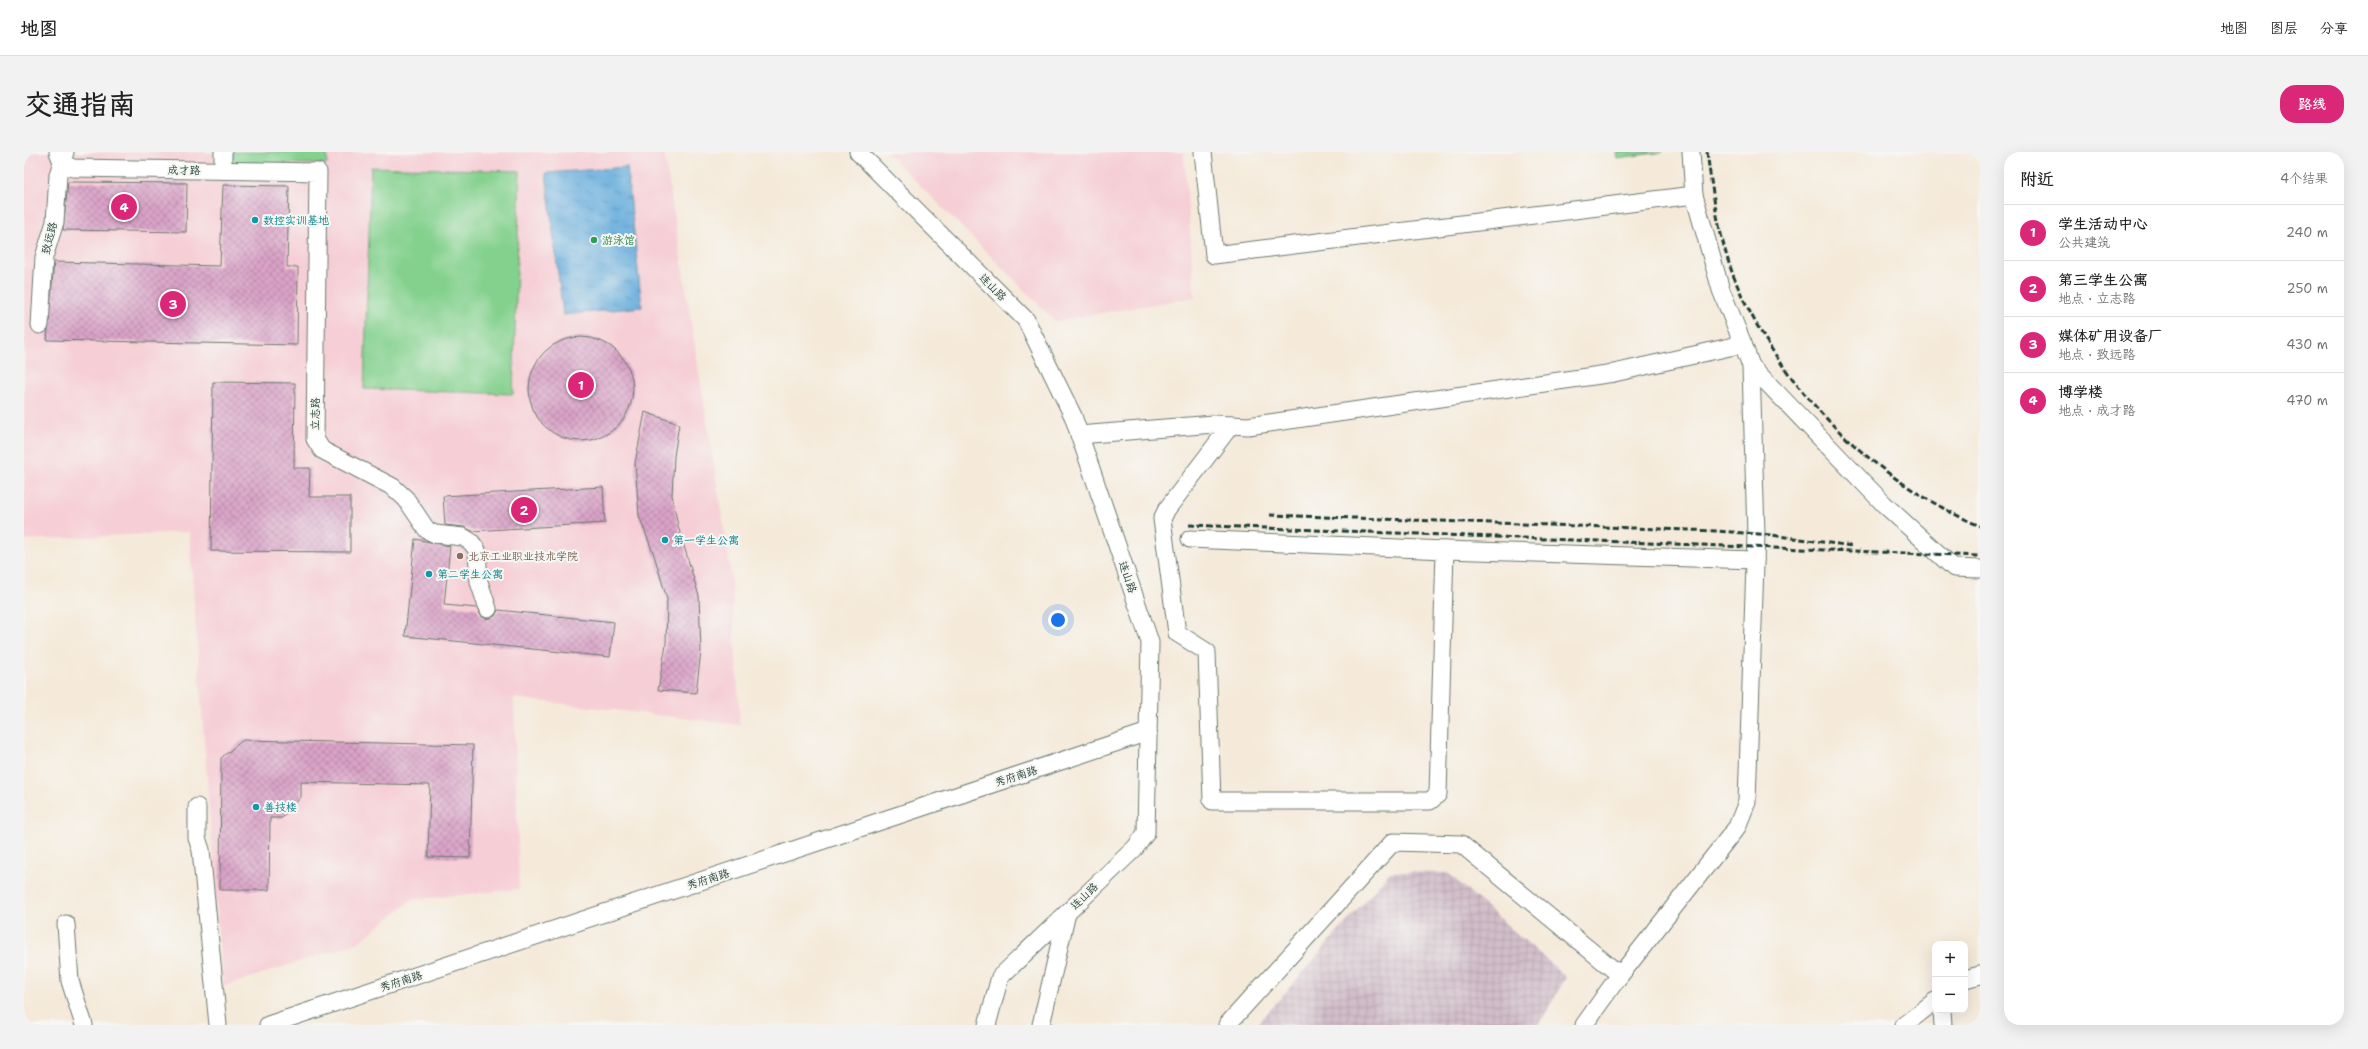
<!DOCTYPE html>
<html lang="zh">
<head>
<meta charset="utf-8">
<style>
  body { margin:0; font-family:"Shantell Sans","LXGW WenKai TC",sans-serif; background:#f2f2f2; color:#222 }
  .controls { position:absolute; right:12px; bottom:12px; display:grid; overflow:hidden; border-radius:8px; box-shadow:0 4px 16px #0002 }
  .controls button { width:36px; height:36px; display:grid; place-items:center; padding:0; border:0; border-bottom:1px solid #e0e0e0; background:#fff; color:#222; font:20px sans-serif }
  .you { position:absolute; left:1034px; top:468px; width:14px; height:14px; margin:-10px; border:3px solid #fff; border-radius:50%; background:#1a73e8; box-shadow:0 0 0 6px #1a73e833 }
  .badge { display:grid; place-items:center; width:26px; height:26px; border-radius:50%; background:#db2777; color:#fff; font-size:13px; font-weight:700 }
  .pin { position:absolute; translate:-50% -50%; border:2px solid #fff; box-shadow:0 1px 4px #0006 }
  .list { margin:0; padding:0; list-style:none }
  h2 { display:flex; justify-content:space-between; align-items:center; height:52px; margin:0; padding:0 16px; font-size:17px }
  h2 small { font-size:13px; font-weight:400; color:#767676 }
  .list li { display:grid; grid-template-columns:26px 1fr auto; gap:12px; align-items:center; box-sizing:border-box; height:56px; padding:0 16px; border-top:1px solid #e0e0e0 }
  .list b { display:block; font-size:15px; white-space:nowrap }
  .list p { margin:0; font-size:13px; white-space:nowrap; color:#767676 }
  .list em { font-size:13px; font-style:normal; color:#767676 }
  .map { position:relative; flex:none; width:1956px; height:873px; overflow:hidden; border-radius:16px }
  header { display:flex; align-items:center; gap:24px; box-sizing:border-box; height:56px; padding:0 20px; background:#fff; border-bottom:1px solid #e0e0e0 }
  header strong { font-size:19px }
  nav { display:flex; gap:22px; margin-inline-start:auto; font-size:14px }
  .intro { display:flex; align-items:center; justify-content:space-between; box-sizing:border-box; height:96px; padding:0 24px }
  h1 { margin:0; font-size:28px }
  .button { padding:10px 18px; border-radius:16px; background:#db2777; color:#fff; font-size:14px; font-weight:700 }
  main { display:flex; gap:24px; padding:0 24px }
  aside { flex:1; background:#fff; border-radius:16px; box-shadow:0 4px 16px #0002 }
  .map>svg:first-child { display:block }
</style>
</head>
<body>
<header>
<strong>地图</strong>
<nav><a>地图</a><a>图层</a><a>分享</a></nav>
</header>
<div class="intro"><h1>交通指南</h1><a class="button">路线</a></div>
<main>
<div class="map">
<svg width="1956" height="873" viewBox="0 0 1956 873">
  <defs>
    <pattern id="industrial-grid" width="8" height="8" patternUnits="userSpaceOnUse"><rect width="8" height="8" fill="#d1bdc9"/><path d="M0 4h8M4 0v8" fill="none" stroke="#b3a3ad"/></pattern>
    <pattern id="water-ripples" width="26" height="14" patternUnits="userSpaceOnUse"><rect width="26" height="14" fill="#67addd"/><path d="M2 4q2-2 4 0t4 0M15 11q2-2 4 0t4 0" fill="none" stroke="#548eb4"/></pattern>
    <pattern id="building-cross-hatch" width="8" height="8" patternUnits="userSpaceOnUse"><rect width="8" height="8" fill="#daa3c8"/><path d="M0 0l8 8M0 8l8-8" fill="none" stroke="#b086a3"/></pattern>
  </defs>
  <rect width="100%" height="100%" fill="#f6f6f2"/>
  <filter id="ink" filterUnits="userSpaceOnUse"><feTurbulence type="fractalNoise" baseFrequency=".025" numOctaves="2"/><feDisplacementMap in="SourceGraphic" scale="8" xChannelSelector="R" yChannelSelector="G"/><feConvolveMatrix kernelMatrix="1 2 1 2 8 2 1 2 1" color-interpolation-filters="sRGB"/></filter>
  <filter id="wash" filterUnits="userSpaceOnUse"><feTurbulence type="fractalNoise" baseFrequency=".012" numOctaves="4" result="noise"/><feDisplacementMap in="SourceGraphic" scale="16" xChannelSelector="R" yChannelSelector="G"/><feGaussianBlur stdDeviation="0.9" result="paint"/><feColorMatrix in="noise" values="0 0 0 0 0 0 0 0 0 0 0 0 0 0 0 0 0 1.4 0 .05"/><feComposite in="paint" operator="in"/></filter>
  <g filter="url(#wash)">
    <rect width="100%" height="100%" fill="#f5eada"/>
    <g fill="#f6cfd6">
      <path d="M0,0h640l67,420 9,153 -226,-27 5,191 -108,11 -52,42 -137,45 -33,-455 -165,8z"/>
      <path d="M863,0h297l11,145 -140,24z"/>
    </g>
    <path fill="url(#industrial-grid)" d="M1366,720l58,1 118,104 -27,48h-282z"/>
    <g fill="#84d18e" stroke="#528761">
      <path d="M207,0h96v12l-96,-1z"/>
      <path d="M1592,0h47l-46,6z"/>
      <path d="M347,15l149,4 -7,223 -149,-5z"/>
    </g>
    <path fill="url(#water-ripples)" stroke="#437588" d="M603,15l15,140 -79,8 -17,-142z"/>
    <g id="blocks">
      <g fill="url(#building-cross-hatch)">
        <path d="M44,30l119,1 -1,49 -123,-2z"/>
        <path d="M199,33l66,1 -2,81h11l-1,78 -250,-5 7,-78 166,4z"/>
        <circle cx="557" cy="237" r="52"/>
        <path d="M189,230l82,1 -1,85h16l-1,29h41v55l-139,-1z"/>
        <path d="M621,260l34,12 -5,32 -2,39 6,31 21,70 2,55 -5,42 -38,-3 8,-46 1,-45 -13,-44 -15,-39 -4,-53z"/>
        <path d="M579,335l2,36 -133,8 -8,-4 -19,-2 -2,-29z"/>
        <path d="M391,387l35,7 -6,59 33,3 4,8 5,3 9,-3 3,-6 116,12 -4,35 -205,-21z"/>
        <path d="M219,588l230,5 -3,113 -42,-1 2,-72 -129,-3v15l-19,21h-12l-1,72h-49l1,-132z"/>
      </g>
    </g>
  </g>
  <g filter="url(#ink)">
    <use href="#blocks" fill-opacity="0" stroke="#6a7a6e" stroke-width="1"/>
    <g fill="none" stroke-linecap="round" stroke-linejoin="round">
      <defs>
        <g id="minor">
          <path d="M34,0l5,12 10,4 245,4 -3,267 7,11 71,37 13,12 21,31 8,4 28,3 8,5 6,8 2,32 9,27"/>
          <path d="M834,0l168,168 47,96 77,226 -4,191 -11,15 -135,129 -13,48"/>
          <path d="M1179,0l11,103 480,-60"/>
          <path d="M199,18v-18"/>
          <path d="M16,173l4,-68 11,-35 3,-47 7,-23"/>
          <path d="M1727,214l134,139 69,63 26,1"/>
          <path d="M1055,283l135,-11 34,2 366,-53 129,-29 -22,-54 -27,-95 -3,-43"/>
          <path d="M1166,387l255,11 -7,244 -8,7h-218l-5,-149 -30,-19 -15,-114 5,-10 64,-84"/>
          <path d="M1421,398l310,10"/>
          <path d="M173,655v31l4,12 17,175"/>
          <path d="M42,772l4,57 14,44"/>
          <path d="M1941,827l15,-4"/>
          <path d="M1918,858l1,15"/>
          <path d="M244,873l880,-293"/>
          <path d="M1017,873l26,-112"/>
          <path d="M1203,873l166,-183 68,2 159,131"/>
          <path d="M1560,873l30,-42 123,-156 10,-25 9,-268 -5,-168 -8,-22"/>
          <path d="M1880,873l31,-24"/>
        </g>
      </defs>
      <use href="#minor" stroke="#6a7a6e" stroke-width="19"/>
      <use href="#minor" stroke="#fff" stroke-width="17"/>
      <g stroke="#1f3d34" stroke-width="3" stroke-dasharray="6 3" stroke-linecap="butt">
        <path d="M1683,0c6,44 13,94 31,135 46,105 137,194 242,239"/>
        <path d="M1246,363l447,16 54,4 81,11"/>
        <path d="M1165,373l791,31"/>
      </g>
    </g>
  </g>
  <g fill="#0f9aa8" stroke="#f6f6f2" stroke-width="1.5">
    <circle cx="231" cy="68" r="4"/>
    <circle cx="641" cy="388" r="4"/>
    <circle cx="405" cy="422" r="4"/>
    <circle cx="232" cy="655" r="4"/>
  </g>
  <circle fill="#2e9e5b" stroke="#f6f6f2" stroke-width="1.5" cx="570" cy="88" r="4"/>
  <circle fill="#8d6e63" stroke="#f6f6f2" stroke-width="1.5" cx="436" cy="404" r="4"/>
  <g text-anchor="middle" stroke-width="4" stroke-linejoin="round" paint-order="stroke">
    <g font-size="11" fill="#1f3d34" stroke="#f6f6f2">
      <text transform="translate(160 18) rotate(1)" y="4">成才路</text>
      <text transform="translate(25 86) rotate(-76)" y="4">致远路</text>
      <text transform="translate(969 135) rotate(45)" y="4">连山路</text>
      <text transform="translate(291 262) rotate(-89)" y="4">立志路</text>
      <text transform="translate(1104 425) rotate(71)" y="4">连山路</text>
      <text transform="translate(992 624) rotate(-18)" y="4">秀府南路</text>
      <text transform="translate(684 727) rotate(-18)" y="4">秀府南路</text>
      <text transform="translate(1060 744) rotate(-44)" y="4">连山路</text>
      <text transform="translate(377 829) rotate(-18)" y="4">秀府南路</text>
    </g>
    <g font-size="11" fill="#0d838f" stroke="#f6f6f2" text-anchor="start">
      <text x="239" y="72">数控实训基地</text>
      <text x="649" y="392">第一学生公寓</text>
      <text x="413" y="426">第二学生公寓</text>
      <text x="240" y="659">善技楼</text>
    </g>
    <g font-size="11" fill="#27864d" stroke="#f6f6f2" text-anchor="start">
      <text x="578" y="92">游泳馆</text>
    </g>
    <g font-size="11" fill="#785e54" stroke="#f6f6f2" text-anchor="start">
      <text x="444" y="408">北京工业职业技术学院</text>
    </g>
  </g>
</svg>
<div class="controls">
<button>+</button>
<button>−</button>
</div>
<div class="you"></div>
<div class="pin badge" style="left:557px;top:233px">1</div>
<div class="pin badge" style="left:500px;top:358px">2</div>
<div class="pin badge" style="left:149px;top:152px">3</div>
<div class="pin badge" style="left:100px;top:55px">4</div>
</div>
<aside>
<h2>附近<small>4个结果</small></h2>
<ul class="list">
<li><span class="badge">1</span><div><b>学生活动中心</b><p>公共建筑</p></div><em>240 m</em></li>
<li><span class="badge">2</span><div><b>第三学生公寓</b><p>地点 · 立志路</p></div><em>250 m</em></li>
<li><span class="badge">3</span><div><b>媒体矿用设备厂</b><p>地点 · 致远路</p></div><em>430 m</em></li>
<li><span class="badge">4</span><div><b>博学楼</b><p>地点 · 成才路</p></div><em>470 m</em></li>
</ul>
</aside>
</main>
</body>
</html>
